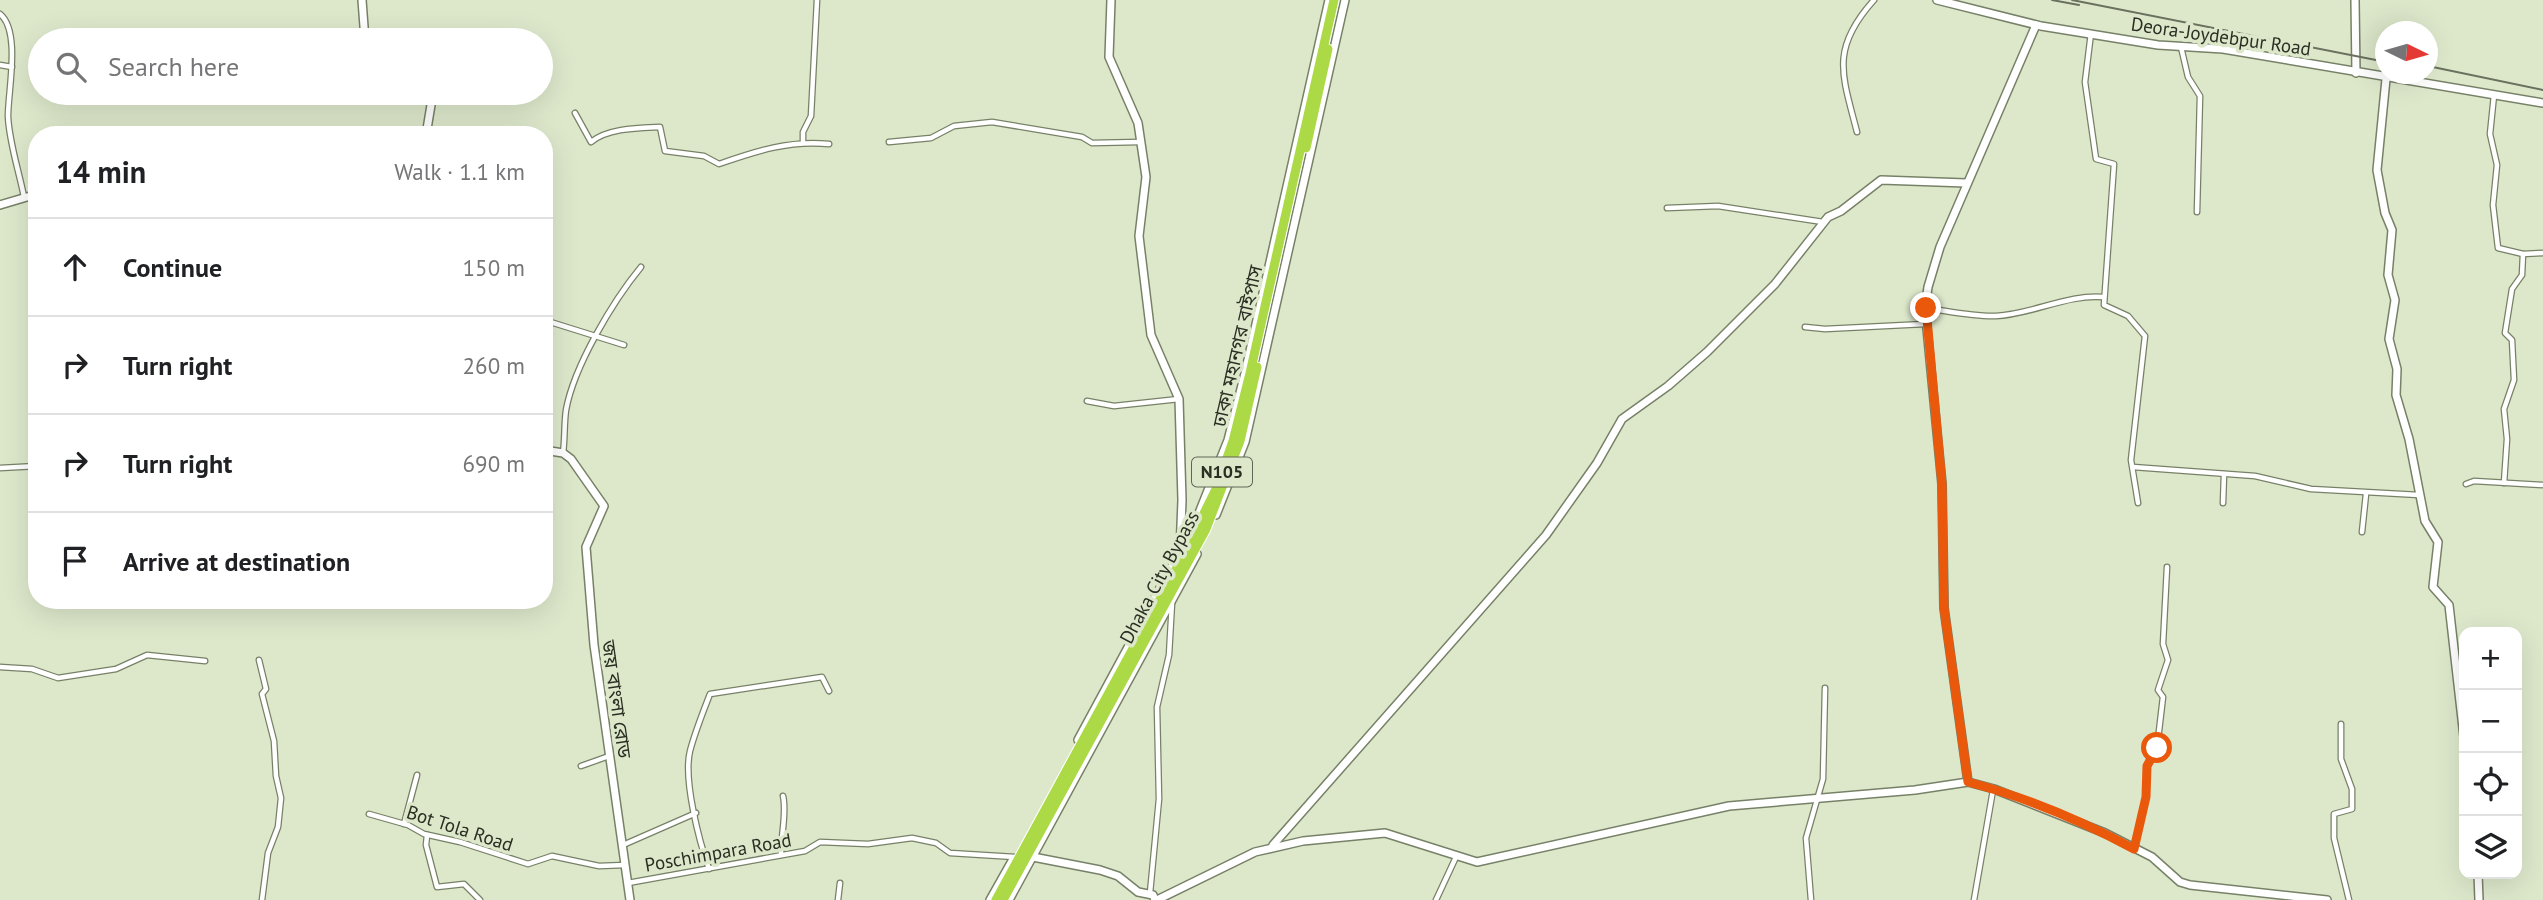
<!DOCTYPE html>
<html lang="en">
<head>
<meta charset="utf-8">
<style>
  body { margin:0; font-family:"PT Sans","Noto Sans Bengali",sans-serif; background:#f6f6f6; color:#202124 }
  .controls { position:absolute; right:21px; bottom:21px; display:grid; overflow:hidden; border-radius:14px; box-shadow:0 7px 28px #0002 }
  .controls button { width:63px; height:63px; display:grid; place-items:center; padding:0; border:0; border-bottom:2px solid #e0e0e0; background:#fff; color:#202124; font:35px sans-serif }
  .compass { position:absolute; left:2375px; top:21px; width:63px; height:63px; border-radius:50%; background:#fff; box-shadow:0 7px 28px #0002; rotate:95deg }
  .stop { position:absolute; width:21px; height:21px; margin:-16px; border:5px solid #ea580c; border-radius:50%; background:#fff }
  .stop.end { background:#ea580c; border-color:#fff; box-shadow:0 2px 7px #0008 }
  .list { margin:0; padding:0; list-style:none }
  h2 { display:flex; justify-content:space-between; align-items:center; height:91px; margin:0; padding:0 28px; font-size:30px }
  h2 small { font-size:23px; font-weight:400; color:#757577 }
  .list li { display:grid; grid-template-columns:46px 1fr auto; gap:21px; align-items:center; box-sizing:border-box; height:98px; padding:0 28px; border-top:2px solid #e0e0e0 }
  .list b { display:block; font-size:26px; white-space:nowrap }
  .list em { font-size:23px; font-style:normal; color:#757577 }
  .icon { flex:none; width:38px; height:38px; fill:none; stroke:currentColor; stroke-width:2; stroke-linecap:round; stroke-linejoin:round }
  .map { position:relative; flex:none; width:2543px; height:900px; overflow:hidden }
  .search { position:absolute; background:#fff; box-shadow:0 7px 28px #0002; left:28px; top:28px; width:525px; height:77px; display:flex; align-items:center; gap:18px; box-sizing:border-box; padding:0 24px; border-radius:38px; color:#757577; font-size:26px }
  .panel { position:absolute; background:#fff; box-shadow:0 7px 28px #0002; left:28px; top:126px; width:525px; height:483px; border-radius:28px }
  .map>svg:first-child { display:block }
</style>
</head>
<body>
<div class="map">
<svg width="2543" height="900" viewBox="0 0 2543 900">
  <rect width="100%" height="100%" fill="#dde8cb"/>
  <g fill="none" stroke-linecap="round" stroke-linejoin="round">
    <defs>
      <g id="street">
        <path d="M0,14c21,17 8,77 8,102 1,26 11,55 16,81"/>
        <path d="M2091,33l-6,49 11,77 18,5 -10,141 24,11 17,20 -14,124 7,43"/>
        <path d="M2181,47l7,30 12,19 -3,116"/>
        <path d="M0,65l12,2"/>
        <path d="M2494,95l-4,39 7,31 -4,40 5,43 25,6 20,-1"/>
        <path d="M575,113l16,29c17,-14 47,-14 69,-15l5,24 39,5 15,8c37,-13 71,-24 110,-20"/>
        <path d="M1857,132c-15,-58 -27,-83 17,-132"/>
        <path d="M803,141v-9l8,-16 6,-116"/>
        <path d="M889,142l42,-4 23,-12 38,-4 90,15 10,6 48,-1"/>
        <path d="M1667,208l51,-2 105,16"/>
        <path d="M1925,308c23,3 49,9 71,8 37,-2 72,-22 107,-19"/>
        <path d="M544,320l80,25"/>
        <path d="M1805,327l20,2 100,-5"/>
        <path d="M1087,401l27,5 65,-7"/>
        <path d="M563,453c2,-14 1,-29 3,-43 8,-44 47,-109 75,-143"/>
        <path d="M2133,467l122,9 56,13 108,6"/>
        <path d="M0,468l37,-2"/>
        <path d="M2504,483l3,-44 -3,-30 10,-29 -2,-40 -7,-7 7,-44 10,-14 1,-21"/>
        <path d="M2466,484l8,-3 69,4"/>
        <path d="M2223,503l1,-29"/>
        <path d="M2362,532l4,-38"/>
        <path d="M259,660l7,29 -4,5 12,47 2,35 5,22 -3,29 -10,26 -6,47"/>
        <path d="M0,667l32,2 26,9 58,-9 31,-14 58,6"/>
        <path d="M2341,724v35l11,30v20l-18,5v24l15,62"/>
        <path d="M581,766l28,-10"/>
        <path d="M369,814l39,11 16,9 36,8 68,22 24,-8 47,10 26,-1"/>
        <path d="M404,824l13,-49"/>
        <path d="M427,835l-1,10 11,42 27,-3 16,16"/>
        <path d="M623,845l73,-32"/>
        <path d="M2134,848l12,-51 1,-31 10,-18 6,-51 -5,-7 10,-30 -5,-16 4,-77"/>
        <path d="M781,853c0,-18 6,-41 2,-57"/>
        <path d="M709,869c-10,-28 -26,-90 -19,-118 5,-19 13,-39 20,-57l112,-17 7,14"/>
        <path d="M628,883l177,-32 15,-9 48,2 44,-6 24,5 14,10 65,4"/>
        <path d="M1150,893l9,-94 -2,-92 12,-52 3,-52"/>
        <path d="M838,900l2,-17"/>
        <path d="M1436,900l20,-43"/>
        <path d="M1811,900l-5,-62 17,-59 2,-91"/>
        <path d="M1974,900l19,-110"/>
      </g>
      <g id="secondary">
        <path d="M362,0l3,40"/>
        <path d="M1111,0l-2,57 29,66 8,54 -7,59 12,99 28,64 3,101 -2,51"/>
        <path d="M1937,0l104,26 117,19 65,4 320,54"/>
        <path d="M2355,0l1,73"/>
        <path d="M2386,79l-9,91 8,43 7,17 -4,45 7,25 -6,39 8,30 -1,26 13,44 16,82 13,21 -5,45 16,18 15,132"/>
        <path d="M426,135l7,-42"/>
        <path d="M0,205l37,-11"/>
        <path d="M544,450l19,3 8,6 33,47 -18,41 8,98 36,255"/>
        <path d="M1216,515l29,-73 100,-442"/>
        <path d="M1197,518l31,-78 17,-67 84,-373"/>
        <path d="M1078,740l114,-211"/>
        <path d="M1968,782l-24,-174 -2,-124 -17,-176 3,-21 12,-40 96,-222"/>
        <path d="M1273,845l273,-310 51,-72 25,-44 46,-33 39,-34 68,-68 53,-67 13,-6 40,-31 85,3"/>
        <path d="M1033,857l67,13 18,6 20,16 15,3 2,5"/>
        <path d="M2478,874l1,26"/>
        <path d="M990,900l22,-39"/>
        <path d="M1009,900l188,-346"/>
        <path d="M1157,900l98,-48 48,-11 82,-8 92,29 252,-56 186,-16 53,-8 26,7 111,44 47,24 28,25 10,3 137,15"/>
      </g>
      <g id="highway">
        <path d="M1306,148l22,-99"/>
        <path d="M996,900l182,-334 38,-77 17,-48 17,-68 84,-373"/>
        <path d="M1003,900l203,-371 34,-88 17,-74"/>
      </g>
    </defs>
    <use href="#street" stroke="#778167" stroke-width="7"/>
    <use href="#secondary" stroke="#778167" stroke-width="10"/>
    <use href="#highway" stroke="#fff" stroke-width="11"/>
    <use href="#street" stroke="#fff" stroke-width="4.5"/>
    <use href="#secondary" stroke="#fff" stroke-width="7"/>
    <use href="#highway" stroke="#acd946" stroke-width="9"/>
    <g stroke="#6a715f" stroke-width="2">
      <path d="M2052,0l27,5"/>
      <path d="M2072,0l314,62"/>
      <path d="M2428,66l115,24"/>
    </g>
  </g>
  <g fill="none" stroke-linecap="round" stroke-linejoin="round">
    <path stroke="#ea580c" stroke-width="9" d="M1926,308l16,176 2,124 24,174c57,15 114,39 166,67l12,-52 1,-31 10,-18"/>
  </g>
  <g text-anchor="middle" stroke-width="7" stroke-linejoin="round" paint-order="stroke">
    <rect fill="#dde8cb" stroke="#606655" stroke-width="2" x="1192" y="457.5" width="60" height="29" rx="5"/>
    <g font-size="18" font-weight="bold" fill="#2a2e23">
      <text x="1222" y="478">N105</text>
    </g>
    <g font-size="19" fill="#2a2e23" stroke="#dde8cb">
      <text transform="translate(2221 36) rotate(8)" y="7">Deora-Joydebpur Road</text>
      <text transform="translate(1237 346) rotate(-77)" y="7">ঢাকা মহানগর বাইপাস</text>
      <text transform="translate(1159 577) rotate(-62)" y="7">Dhaka City Bypass</text>
      <text transform="translate(617 699) rotate(82)" y="7">জয় বাংলা রোড</text>
      <text transform="translate(460 828) rotate(18)" y="7">Bot Tola Road</text>
      <text transform="translate(718 852) rotate(-10)" y="7">Poschimpara Road</text>
    </g>
  </g>
</svg>
<div class="controls">
<button>+</button>
<button>−</button>
<button><svg class="icon" aria-label="locate" viewBox="0 0 24 24"><circle cx="12" cy="12" r="6"/><path d="M12 2v4M12 18v4M2 12h4M18 12h4"/></svg></button>
<button><svg class="icon" aria-label="layers" viewBox="0 0 24 24"><path d="M12 4l9 5-9 5-9-5zM3 14l9 5 9-5"/></svg></button>
</div>
<svg class="compass" viewBox="-18 -18 36 36"><path d="M0-13l5 13h-10z" fill="#e53935"/><path d="M0 13l5-13h-10z" fill="#757577"/></svg>
<div class="stop" style="left:2157px;top:748px"></div>
<div class="stop end" style="left:1926px;top:308px"></div>
<div class="search"><svg class="icon" aria-label="search" viewBox="0 0 24 24"><circle cx="10" cy="10" r="6"/><path d="M15 15l6 6"/></svg>Search here</div>
<section class="panel">
<h2>14 min<small>Walk · 1.1 km</small></h2>
<ul class="list">
<li><svg class="icon" aria-label="ahead" viewBox="0 0 24 24"><path d="M12 20V5M6 11l6-6 6 6"/></svg><div><b>Continue</b></div><em>150 m</em></li>
<li><svg class="icon" aria-label="right" viewBox="0 0 24 24"><path d="M7 20v-9h11M14 6l5 5-5 5"/></svg><div><b>Turn right</b></div><em>260 m</em></li>
<li><svg class="icon" aria-label="right" viewBox="0 0 24 24"><path d="M7 20v-9h11M14 6l5 5-5 5"/></svg><div><b>Turn right</b></div><em>690 m</em></li>
<li><svg class="icon" aria-label="arrive" viewBox="0 0 24 24"><path d="M6 21V4h12l-3 4 3 4H6"/></svg><div><b>Arrive at destination</b></div></li>
</ul>
</section>
</div>
</body>
</html>
